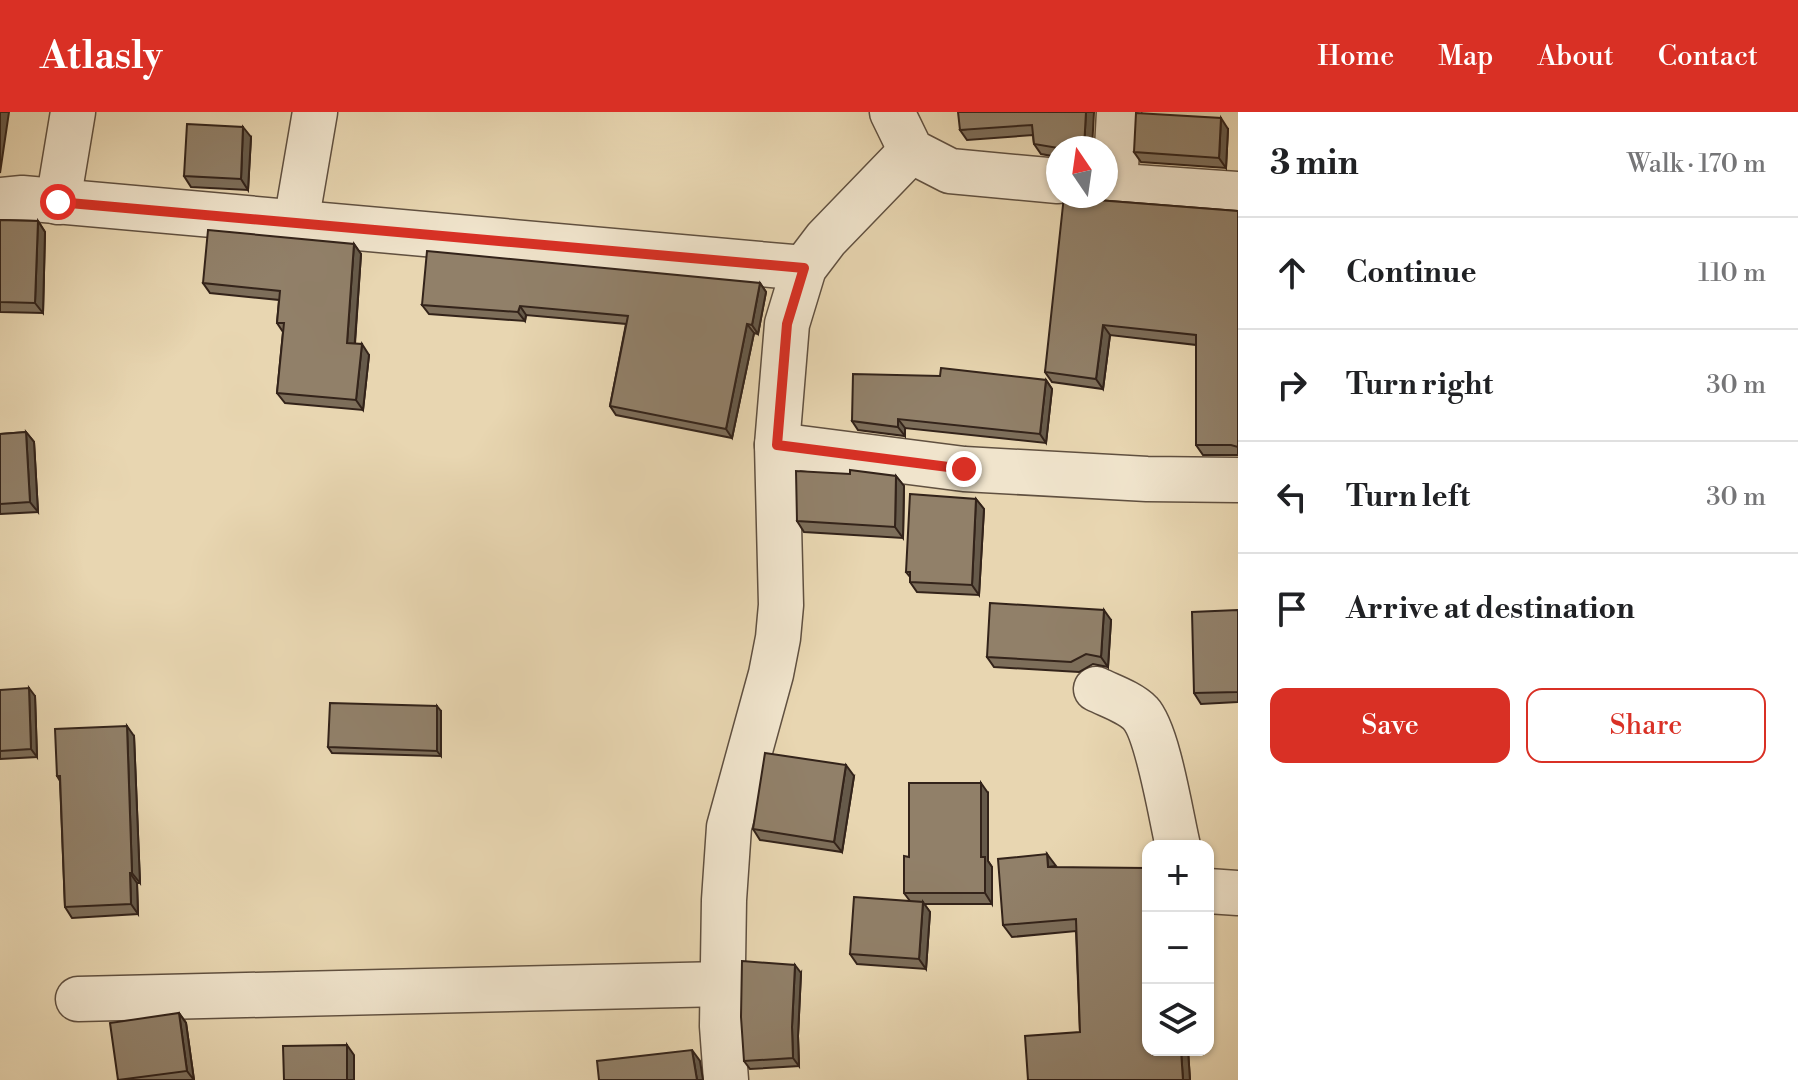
<!DOCTYPE html>
<html lang="en">
<head>
<meta charset="utf-8">
<style>
  body { margin:0; font-family:"Libre Bodoni",serif; background:#f6f6f6; color:#202124 }
  .controls { position:absolute; right:24px; bottom:24px; display:grid; overflow:hidden; border-radius:16px; box-shadow:0 2px 6px #0004 }
  .controls button { width:72px; height:72px; display:grid; place-items:center; padding:0; border:0; border-bottom:2px solid #e0e0e0; background:#fff; color:#202124; font:40px sans-serif }
  .compass { position:absolute; left:1046px; top:24px; width:72px; height:72px; border-radius:50%; background:#fff; box-shadow:0 2px 6px #0004; rotate:347deg }
  .stop { position:absolute; width:24px; height:24px; margin:-18px; border:6px solid #d93025; border-radius:50%; background:#fff }
  .stop.end { background:#d93025; border-color:#fff; box-shadow:0 2px 8px #0008 }
  .list { margin:0; padding:0; list-style:none }
  h2 { display:flex; justify-content:space-between; align-items:center; height:104px; margin:0; padding:0 32px; font-size:34px }
  h2 small { font-size:26px; font-weight:400; color:#757577 }
  .list li { display:grid; grid-template-columns:52px 1fr auto; gap:24px; align-items:center; box-sizing:border-box; height:112px; padding:0 32px; border-top:2px solid #e0e0e0 }
  .list b { display:block; font-size:30px; white-space:nowrap }
  .list em { font-size:26px; font-style:normal; color:#757577 }
  .actions { display:flex; gap:16px; padding:24px 32px }
  .actions a { flex:1; padding:18px 0; border:2px solid #d93025; border-radius:16px; text-align:center; font-size:28px; color:#d93025 }
  .actions .main { background:#d93025; color:#fff }
  .icon { flex:none; width:44px; height:44px; fill:none; stroke:currentColor; stroke-width:2; stroke-linecap:round; stroke-linejoin:round }
  .map { position:relative; flex:none; width:1238px; height:968px; overflow:hidden }
  header { display:flex; align-items:center; gap:48px; box-sizing:border-box; height:112px; padding:0 40px; background:#d93025; color:#fff }
  header strong { font-size:38px }
  nav { display:flex; gap:44px; margin-inline-start:auto; font-size:28px }
  main { display:flex }
  aside { flex:1; background:#fff }
  .map>svg:first-child { display:block }
</style>
</head>
<body>
<header>
<strong>Atlasly</strong>
<nav><a>Home</a><a>Map</a><a>About</a><a>Contact</a></nav>
</header>
<main>
<div class="map">
<svg width="1238" height="968" viewBox="0 0 1238 968">
  <rect width="100%" height="100%" fill="#e8d6b1"/>
  <filter id="stains"><feTurbulence type="fractalNoise" baseFrequency=".0025" numOctaves="4"/><feColorMatrix values="0 0 0 0 .2 0 0 0 0 .09 0 0 0 0 .02 0 0 0 .5 -.17"/></filter>
  <radialGradient id="worn" r=".72"><stop offset=".6" stop-color="#630" stop-opacity="0"/><stop offset="1" stop-color="#630" stop-opacity=".3"/></radialGradient>
  <g fill="none" stroke-linecap="round" stroke-linejoin="round">
    <defs>
      <g id="minor">
        <path d="M1115,74l4,-74"/>
        <path d="M0,88l22,-2 782,70"/>
        <path d="M58,90l15,-90"/>
        <path d="M296,111l19,-111"/>
        <path d="M777,333l187,24 183,10 91,1"/>
        <path d="M1096,577c14,7 33,13 44,24 18,19 31,104 38,133"/>
        <path d="M1208,779l30,2"/>
        <path d="M78,887l645,-15"/>
        <path d="M726,968l-4,-54 2,-126 5,-73 42,-153 7,-36 3,-33 -4,-160 10,-121 17,-56 22,-29 85,-88"/>
      </g>
      <g id="tertiary">
        <path d="M892,0l19,39 39,20 108,10"/>
        <path d="M1106,73l132,9"/>
      </g>
    </defs>
    <use href="#minor" stroke="#605040" stroke-width="47"/>
    <use href="#tertiary" stroke="#605040" stroke-width="47"/>
    <use href="#minor" stroke="#f0e4cc" stroke-width="44"/>
    <use href="#tertiary" stroke="#f0e4cc" stroke-width="44"/>
  </g>
  <g fill="#7d6e5a" stroke="#33231a" stroke-width="2">
    <path d="M1094,0l-36,36v9l-17,-3 -7,-10 -1,-9 -66,5 -7,-10z"/>
    <path d="M1228,17l-2,39 -85,-6 -7,-10z"/>
    <path d="M251,25l-3,53 -57,-3 -7,-11z"/>
    <path d="M1097,88l141,11v244h-35l-7,-10v-100l-86,-10 -7,54 -51,-7 -7,-10z"/>
    <path d="M0,108l38,1 7,11 -2,81 -43,-1z"/>
    <path d="M354,132l7,10 -6,90 14,11 -6,55 -78,-7 -8,-10 6,-61 -6,-9 2,-23 -69,-7 -7,-10z"/>
    <path d="M760,171l6,9 -8,42 -4,-1 -22,105 -116,-23 -6,-9 16,-82 -100,-9 -1,6 -96,-7 -7,-9z"/>
    <path d="M1046,268l6,9 -6,54 -141,-15v8l-47,-6 -6,-9z"/>
    <path d="M26,320l8,10 4,70 -38,2v-80z"/>
    <path d="M896,364l8,10 -1,52 -99,-6 -7,-11z"/>
    <path d="M976,387l8,10 -5,86 -62,-3 -7,-10v-5l-4,-5z"/>
    <path d="M1238,498v92l-37,2 -7,-11z"/>
    <path d="M1111,508l-3,47 -15,-3 -14,8 -85,-5 -7,-10z"/>
    <path d="M0,578l35,6 2,61 -37,2z"/>
    <path d="M441,599v45l-109,-3 -4,-6z"/>
    <path d="M134,624l6,147h-3l1,31 -66,4 -7,-11 -5,-126 -3,-5z"/>
    <path d="M854,664l-12,76 -82,-12 -7,-11z"/>
    <path d="M988,681v68l4,6v37h-68l6,8 -4,57 -69,-5 -7,-10 60,-53 -6,-8 5,-36z"/>
    <path d="M1047,742l101,196h40l2,30h-162l52,-48 -4,-101 -64,6 -9,-12z"/>
    <path d="M801,861l-3,63 1,30 -49,3 -6,-8z"/>
    <path d="M179,901l7,10 8,57h-76z"/>
  </g>
  <g fill="#665a4a" stroke="#33231a" stroke-width="2">
    <path d="M0,0h9l-9,61z"/>
    <path d="M1086,0h8l-2,36h-8z"/>
    <path d="M1221,6l7,11 -2,39 -7,-10z"/>
    <path d="M243,15l8,10 -3,53 -7,-11z"/>
    <path d="M38,109l7,11 -2,81 -8,-10z"/>
    <path d="M354,132l7,10 -7,99 -7,-10z"/>
    <path d="M760,171l6,9 -8,42 -6,-9z"/>
    <path d="M520,194l6,9 -1,6 -7,-9z"/>
    <path d="M747,212l7,9 -22,105 -6,-9z"/>
    <path d="M1103,213l7,10 -7,54 -7,-10z"/>
    <path d="M362,232l7,11 -6,55 -7,-10z"/>
    <path d="M1046,268l6,9 -6,54 -6,-9z"/>
    <path d="M898,307l7,9v8l-7,-9z"/>
    <path d="M26,320l8,10 4,70 -8,-10z"/>
    <path d="M896,364l8,10 -1,52 -8,-11z"/>
    <path d="M976,387l8,10 -5,86 -7,-10z"/>
    <path d="M1104,498l7,10 -3,47 -7,-10z"/>
    <path d="M29,576l6,8 2,61 -6,-8z"/>
    <path d="M437,594l4,5v45l-4,-5z"/>
    <path d="M127,614l7,10 6,147 -8,-10z"/>
    <path d="M846,653l8,11 -12,76 -8,-10z"/>
    <path d="M981,671l7,10v68l4,6v37l-7,-11 -4,-36z"/>
    <path d="M1047,742l9,12 -8,1z"/>
    <path d="M1146,756l2,2v78l-2,-3z"/>
    <path d="M130,761l7,10 1,31 -7,-10z"/>
    <path d="M923,790l7,10 -4,57 -7,-10z"/>
    <path d="M795,853l6,8 -3,63 1,30 -6,-8 -1,-31z"/>
    <path d="M179,901l7,10 8,57 -7,-9z"/>
    <path d="M347,933l7,10v25h-7z"/>
    <path d="M692,938l8,11 3,19h-6z"/>
    <path d="M1181,938h7l2,30h-7z"/>
  </g>
  <g fill="#918069" stroke="#33231a" stroke-width="2">
    <path d="M958,0h128l-2,36h-26l-24,-4 -2,-19 -72,5z"/>
    <path d="M1136,1l85,5 -2,40 -85,-6z"/>
    <path d="M187,12l56,3 -2,52 -57,-3z"/>
    <path d="M1064,84h22l11,4 141,11v236l-7,-2h-35v-110l-93,-10 -7,54 -51,-7z"/>
    <path d="M0,108l38,1 -3,82 -35,-1z"/>
    <path d="M208,118l146,14 -7,99 15,1 -6,56 -79,-7 7,-70h-7l3,-32 -77,-8z"/>
    <path d="M427,139l333,32 -8,42 -5,-1 -21,105 -116,-23 18,-90 -108,-10 -2,6 -96,-7z"/>
    <path d="M941,256l105,12 -6,54 -142,-15v8l-46,-6 1,-47 87,2z"/>
    <path d="M26,320l4,70 -30,2v-70z"/>
    <path d="M850,358l46,6 -1,51 -98,-6 -1,-50 54,3z"/>
    <path d="M910,382l66,5 -4,86 -62,-3v-10h-4z"/>
    <path d="M990,491l114,7 -3,47 -15,-3 -15,8 -84,-5z"/>
    <path d="M1238,498v82l-44,1 -2,-81z"/>
    <path d="M29,576l2,61 -31,2v-61z"/>
    <path d="M330,591l107,3v45l-109,-4z"/>
    <path d="M127,614l5,147h-2l1,31 -66,3 -5,-131h-3l-2,-47z"/>
    <path d="M765,641l81,12 -12,77 -81,-13z"/>
    <path d="M909,671h72v74h4v36h-81v-37l5,1z"/>
    <path d="M1047,742l1,13 98,1v77h2v105h33l2,30h-155l-3,-44 55,-4 -4,-113 -73,6 -5,-66z"/>
    <path d="M854,785l69,5 -4,57 -69,-5z"/>
    <path d="M742,849l53,4 -3,62 1,31 -49,3 -3,-44z"/>
    <path d="M179,901l8,58 -69,9 -8,-57z"/>
    <path d="M347,933v35h-63l-1,-34z"/>
    <path d="M692,938l5,30h-98l-2,-19z"/>
  </g>
  <g fill="none" stroke-linecap="round" stroke-linejoin="round">
    <path stroke="#d93025" stroke-width="10" d="M58,90l746,66 -17,56 -10,121 187,24"/>
  </g>
  <rect width="100%" height="100%" filter="url(#stains)"/>
  <rect width="100%" height="100%" fill="url(#worn)"/>
</svg>
<div class="controls">
<button>+</button>
<button>−</button>
<button><svg class="icon" aria-label="layers" viewBox="0 0 24 24"><path d="M12 4l9 5-9 5-9-5zM3 14l9 5 9-5"/></svg></button>
</div>
<svg class="compass" viewBox="-18 -18 36 36"><path d="M0-13l5 13h-10z" fill="#e53935"/><path d="M0 13l5-13h-10z" fill="#757577"/></svg>
<div class="stop" style="left:58px;top:90px"></div>
<div class="stop end" style="left:964px;top:357px"></div>
</div>
<aside>
<h2>3 min<small>Walk · 170 m</small></h2>
<ul class="list">
<li><svg class="icon" aria-label="ahead" viewBox="0 0 24 24"><path d="M12 20V5M6 11l6-6 6 6"/></svg><div><b>Continue</b></div><em>110 m</em></li>
<li><svg class="icon" aria-label="right" viewBox="0 0 24 24"><path d="M7 20v-9h11M14 6l5 5-5 5"/></svg><div><b>Turn right</b></div><em>30 m</em></li>
<li><svg class="icon" aria-label="left" viewBox="0 0 24 24"><path d="M17 20v-9H6M10 6l-5 5 5 5"/></svg><div><b>Turn left</b></div><em>30 m</em></li>
<li><svg class="icon" aria-label="arrive" viewBox="0 0 24 24"><path d="M6 21V4h12l-3 4 3 4H6"/></svg><div><b>Arrive at destination</b></div></li>
</ul>
<div class="actions"><a class="main">Save</a><a>Share</a></div>
</aside>
</main>
</body>
</html>
